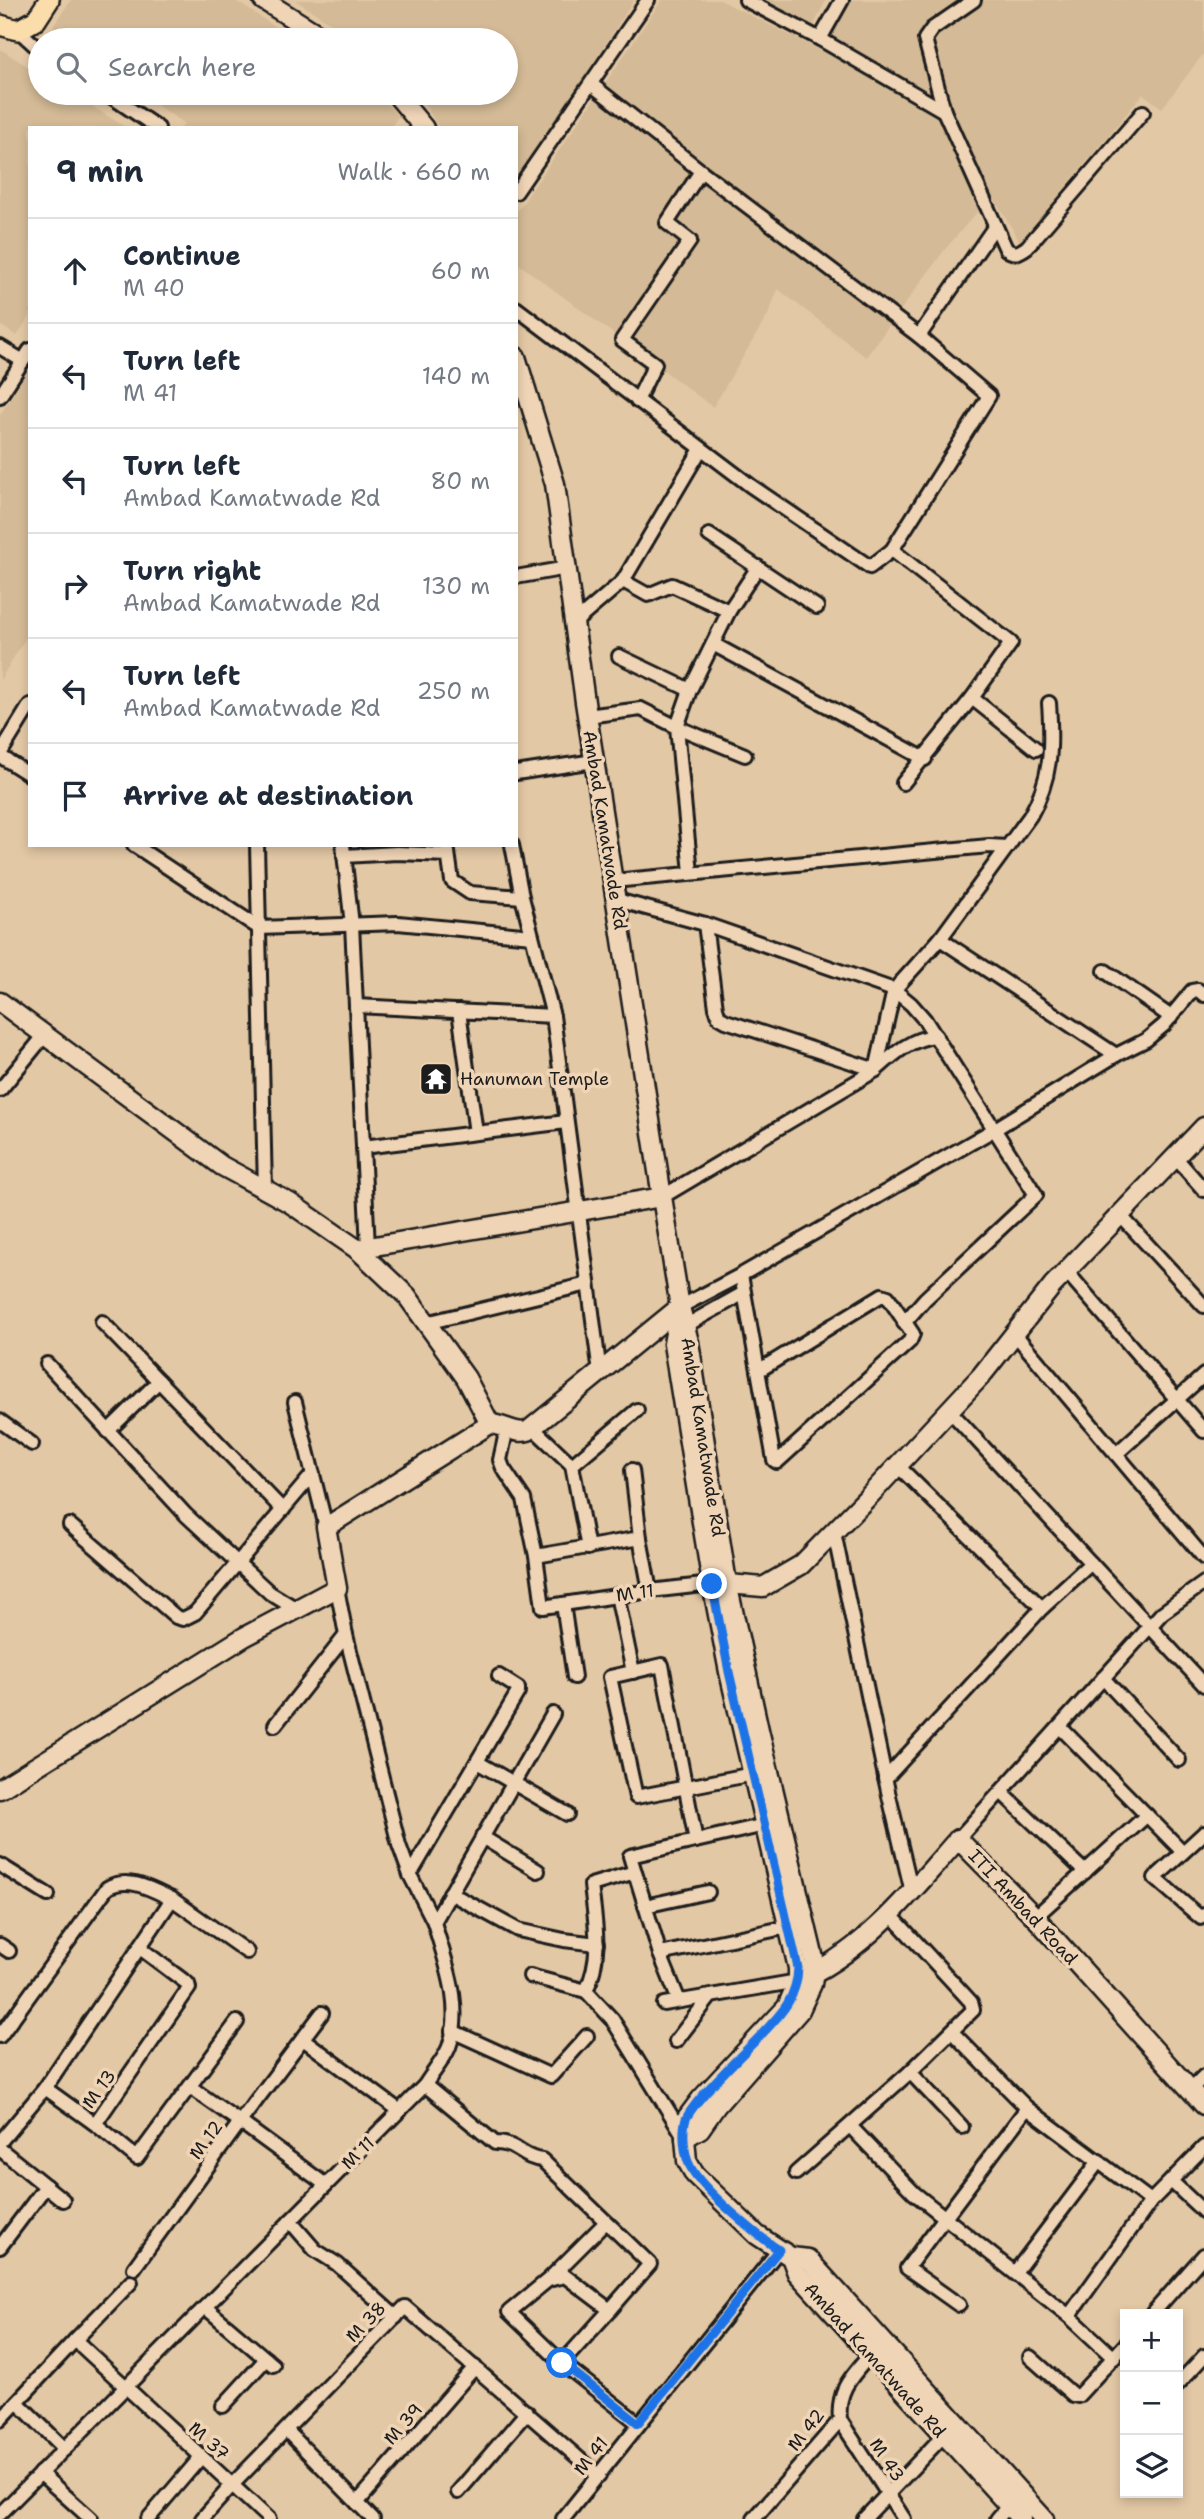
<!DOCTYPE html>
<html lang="en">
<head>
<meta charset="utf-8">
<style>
  body { margin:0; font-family:"Shantell Sans",sans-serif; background:#f6f6f7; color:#1f2937 }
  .controls { position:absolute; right:21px; bottom:21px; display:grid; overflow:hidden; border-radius:0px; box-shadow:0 4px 10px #0003 }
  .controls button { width:63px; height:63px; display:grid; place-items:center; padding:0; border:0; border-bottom:2px solid #e0e1e3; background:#fff; color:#1f2937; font:35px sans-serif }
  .stop { position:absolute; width:21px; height:21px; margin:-16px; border:5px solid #1a73e8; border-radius:50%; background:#fff }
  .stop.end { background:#1a73e8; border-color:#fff; box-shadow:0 2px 7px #0008 }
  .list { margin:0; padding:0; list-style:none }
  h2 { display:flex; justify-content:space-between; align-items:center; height:91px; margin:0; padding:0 28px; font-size:30px }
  h2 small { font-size:23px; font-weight:400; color:#747a83 }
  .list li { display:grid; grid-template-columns:46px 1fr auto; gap:21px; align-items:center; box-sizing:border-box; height:105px; padding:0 28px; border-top:2px solid #e0e1e3 }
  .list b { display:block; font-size:26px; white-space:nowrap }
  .list p { margin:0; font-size:23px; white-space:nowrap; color:#747a83 }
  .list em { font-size:23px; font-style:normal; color:#747a83 }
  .icon { flex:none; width:38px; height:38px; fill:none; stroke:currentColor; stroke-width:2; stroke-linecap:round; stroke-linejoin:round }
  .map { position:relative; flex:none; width:1204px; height:2519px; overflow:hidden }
  .search { position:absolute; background:#fff; box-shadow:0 4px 10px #0003; left:28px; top:28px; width:490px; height:77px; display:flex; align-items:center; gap:18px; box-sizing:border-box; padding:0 24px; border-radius:38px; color:#747a83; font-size:26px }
  .panel { position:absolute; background:#fff; box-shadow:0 4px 10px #0003; left:28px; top:126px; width:490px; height:721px; border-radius:0px }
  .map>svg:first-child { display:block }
</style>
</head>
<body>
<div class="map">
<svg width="1204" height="2519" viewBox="0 0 1204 2519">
  <rect width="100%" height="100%" fill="#e3c8a5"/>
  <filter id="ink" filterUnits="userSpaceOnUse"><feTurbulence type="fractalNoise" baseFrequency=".0143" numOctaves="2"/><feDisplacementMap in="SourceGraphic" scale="14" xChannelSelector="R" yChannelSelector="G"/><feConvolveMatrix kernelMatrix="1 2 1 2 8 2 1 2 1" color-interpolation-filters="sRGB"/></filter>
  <g filter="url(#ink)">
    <g fill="#d4ba96">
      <path d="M71,0h163l62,40h-239l-9,-6z"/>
      <path d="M295,0h339l-118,183v-55h-77l-21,-35h88v-53h-149z"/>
      <path d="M662,0h58l102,51 26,-51h356v53l-42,55 -19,-14 -123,148 -28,-47 -46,53 -80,109 -88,-68 -9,24 -56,94 -197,-145v-49z"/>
      <path d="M766,0h60l-12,25z"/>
      <path d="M0,49l40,25v19h31l56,35h-97v187l-13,21 -17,-11z"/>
      <path d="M138,93h240l20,24 -8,11h-209l3,-5z"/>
      <path d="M30,368v263l-30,49v-265z"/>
    </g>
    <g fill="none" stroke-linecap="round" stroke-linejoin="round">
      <defs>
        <g id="street">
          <path d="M746,0l74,39 124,72"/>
          <path d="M974,0l-42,29 -7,10 19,72 62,138c8,6 13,4 21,-2l116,-135"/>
          <path d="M18,30l22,20"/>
          <path d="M820,39l22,-39"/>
          <path d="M591,84l110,87 -34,52 23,18 -68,99 33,24 -18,37"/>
          <path d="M106,93l52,35"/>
          <path d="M516,192l132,-192"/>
          <path d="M516,308l235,178 119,81 22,-17 97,-154 -70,-60 -218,-165"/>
          <path d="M919,336l76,-110"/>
          <path d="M0,347l23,14"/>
          <path d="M0,396l30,-46"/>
          <path d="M709,535l108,72"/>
          <path d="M892,550l119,93 -39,55 -69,85"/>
          <path d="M516,577l51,-9"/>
          <path d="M623,581l25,14 24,-10 57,26"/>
          <path d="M574,623l49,-42 78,-132"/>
          <path d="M713,644l212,115"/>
          <path d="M619,656l71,34"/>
          <path d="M972,698l64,51"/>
          <path d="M587,716l54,-7 36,18 68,28"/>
          <path d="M0,754l30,-49"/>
          <path d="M0,756l30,19"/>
          <path d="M516,773l78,-12"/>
          <path d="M134,845l125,83 139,-5 134,13"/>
          <path d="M257,845l8,345"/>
          <path d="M343,845l9,80 16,322"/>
          <path d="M447,845l5,36 18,12 52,4"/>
          <path d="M512,845l10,52 31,119 47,357"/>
          <path d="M344,856l53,-3 51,2"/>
          <path d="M691,873l-14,-146 13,-37 39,-79 29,-44"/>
          <path d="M613,881l376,-35 18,1"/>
          <path d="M617,900l88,24 189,66 46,-51 90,-123c22,-38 22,-70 19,-113"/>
          <path d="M705,924l11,84 3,9 7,4 150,49"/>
          <path d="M940,939l176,116"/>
          <path d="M1105,971l66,46"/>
          <path d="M356,1006l197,10"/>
          <path d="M459,1011l17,122"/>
          <path d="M876,1070l18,-80 17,14 14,16 111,175 -111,104 -21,24"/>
          <path d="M0,1090l44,-54"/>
          <path d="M363,1147l203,-25"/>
          <path d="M1175,1157l29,33"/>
          <path d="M662,1197l214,-127c18,-16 35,-32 60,-34"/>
          <path d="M1120,1215l84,91"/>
          <path d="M1066,1271l138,160"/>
          <path d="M741,1275l33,185 3,2 133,-121 3,-7 -25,-37 -6,-2 -124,76"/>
          <path d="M680,1307l61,-32 254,-146 121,-74 30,-15 18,-15 28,-34 6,-1 6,5"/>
          <path d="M102,1322l181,188"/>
          <path d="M426,1323l162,-39"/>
          <path d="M685,1326l59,-33"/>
          <path d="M1014,1333l190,225"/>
          <path d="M47,1364l139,151 84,78 28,17"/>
          <path d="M295,1402l31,125"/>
          <path d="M949,1410l255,275"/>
          <path d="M0,1421l32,23"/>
          <path d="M507,1428l-7,32 3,8 21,31 12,57 7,51 107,-16 62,-7"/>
          <path d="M533,1428l39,37"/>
          <path d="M108,1431l51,-50"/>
          <path d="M1116,1454l88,-79"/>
          <path d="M898,1466l144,142"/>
          <path d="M70,1525l106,92 7,2 12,-6 118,-139"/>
          <path d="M834,1532l55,264 23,96"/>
          <path d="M640,1538l10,53"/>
          <path d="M588,1548l-16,-83 65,-55"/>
          <path d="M536,1556l104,-18 -8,-68"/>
          <path d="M337,1588l9,47 53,210 11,30 24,47"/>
          <path d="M617,1595l16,77"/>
          <path d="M563,1604l11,73"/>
          <path d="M1103,1678l76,82"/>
          <path d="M275,1725l71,-90"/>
          <path d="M1061,1728l122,124"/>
          <path d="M477,1762l90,52"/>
          <path d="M885,1779l157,-171 49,-45"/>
          <path d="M1001,1792l84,80"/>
          <path d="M765,1825l-135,31 30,98 128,-27"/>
          <path d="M1204,1833l-49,45 46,40 3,-3"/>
          <path d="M482,1837l56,34"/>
          <path d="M958,1839l204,-226 42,-30"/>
          <path d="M696,1841l-34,-176 -52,12 26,120 117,-23"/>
          <path d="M0,1865l48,30"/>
          <path d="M410,1875l108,-183v-4l-19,-12"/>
          <path d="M450,1893l68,37 46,10 33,4"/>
          <path d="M172,1899l75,53"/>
          <path d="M645,1906l63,-14"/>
          <path d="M1035,1917l112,-102"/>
          <path d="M0,1945l9,6"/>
          <path d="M660,1954l19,47"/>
          <path d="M530,1976l56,15c17,-35 9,-69 5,-106l44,-13"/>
          <path d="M586,1991l26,28 73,119"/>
          <path d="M664,2004l134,-23"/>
          <path d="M452,2031l99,45 36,-40"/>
          <path d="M952,2032l75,76 124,93"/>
          <path d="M0,2036l107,-148c21,-13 46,2 65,11l-127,189 -45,54"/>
          <path d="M303,2039l97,72"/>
          <path d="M676,2041l34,-44"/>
          <path d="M910,2072l52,55"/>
          <path d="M425,2085l70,58c23,0 26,15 47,17l108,104 -40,46"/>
          <path d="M190,2087l50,35 82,-109"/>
          <path d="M45,2088l50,36 94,-136 -1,-4 -48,-36"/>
          <path d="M1190,2090l14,-14"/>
          <path d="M93,2122l44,36 100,-136"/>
          <path d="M850,2126l64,67 155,123 82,-115 53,-54"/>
          <path d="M0,2149l63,51"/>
          <path d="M796,2173l114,-101 63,-62 -2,-8 -80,-87"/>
          <path d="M1171,2181l33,31"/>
          <path d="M290,2221l25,29 22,14 59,53"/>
          <path d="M0,2247l46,-61"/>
          <path d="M134,2268l106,-146 86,63"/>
          <path d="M1016,2271l83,-110"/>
          <path d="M549,2279l56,-56"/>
          <path d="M959,2305l-52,-37 120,-160"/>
          <path d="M205,2307l68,58"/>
          <path d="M1152,2314l52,-59"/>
          <path d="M1069,2316l45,42"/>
          <path d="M75,2340l56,-58"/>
          <path d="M1030,2357l43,38 5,1 47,-51"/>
          <path d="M562,2363l48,-53 -45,-34 -17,4 -39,32 53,51 76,60"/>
          <path d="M1178,2384l26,-28"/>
          <path d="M17,2402l48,47"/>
          <path d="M223,2406l43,-47"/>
          <path d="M0,2420l75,-80 194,179"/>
          <path d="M840,2420l64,99"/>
          <path d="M286,2430l87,89"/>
          <path d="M40,2473l51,46"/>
          <path d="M458,2492l69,-80"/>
          <path d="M357,2503l118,-136"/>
          <path d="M0,2514l425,-429c7,-12 19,-25 24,-38 15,-41 -4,-85 -15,-125l119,-208"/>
          <path d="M148,2519l53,-62"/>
          <path d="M202,2519l30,-34 173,-178 194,169"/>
          <path d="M563,2519l216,-269"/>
          <path d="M754,2519l86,-99c-3,-30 11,-43 30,-65"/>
          <path d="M864,2519l80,-84"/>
          <path d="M997,2519l12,-14"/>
        </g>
        <g id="secondary">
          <path d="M263,0l64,40"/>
          <path d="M395,93l29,35"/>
          <path d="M516,357l39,127 30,218 77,495 18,110 9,35 38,241 32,147 56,233 -3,21 -12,26 -84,96 -16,23 -15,9"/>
          <path d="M0,1002l222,164 68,37 67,46 305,-52"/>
          <path d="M357,1249l50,47 59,82 24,46"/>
          <path d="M679,1311l-6,33 39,240 17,88 69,296v13l-11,26 -86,92 -15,20 -1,19 2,23 8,14 62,60 34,22 6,16 224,246"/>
          <path d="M717,1583l46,4 38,-22 70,-71 110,-118 72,-91 151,-158"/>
          <path d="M0,1789l244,-152 93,-49 -11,-61 164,-103c14,0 25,11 38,7l152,-124"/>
          <path d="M808,1976c62,-31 105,-86 150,-137l77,78 169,188"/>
          <path d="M791,2257l17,2 236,260"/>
        </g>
        <path id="primary" d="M0,25l18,5 18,-10 13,-20"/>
      </defs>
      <use href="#street" stroke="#1c1c1c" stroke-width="18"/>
      <use href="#secondary" stroke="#1c1c1c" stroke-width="23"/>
      <use href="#primary" stroke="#1c1c1c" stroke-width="24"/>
      <use href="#street" stroke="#efd4b6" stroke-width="12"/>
      <use href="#secondary" stroke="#efd4b6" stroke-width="18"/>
      <use href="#primary" stroke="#fbddab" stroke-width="19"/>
    </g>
  </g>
  <g fill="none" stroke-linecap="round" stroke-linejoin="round" filter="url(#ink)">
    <path stroke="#1a73e8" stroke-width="9" d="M562,2363l76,60 141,-173c-22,-15 -78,-61 -89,-84 -6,-11 -8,-35 -4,-47 8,-19 58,-66 75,-84 20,-21 36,-37 37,-67l-69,-296 -17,-88"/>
  </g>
  <defs>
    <symbol id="temple-square" viewBox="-11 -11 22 22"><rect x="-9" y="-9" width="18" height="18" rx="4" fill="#1c1c1c" stroke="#efd4b6"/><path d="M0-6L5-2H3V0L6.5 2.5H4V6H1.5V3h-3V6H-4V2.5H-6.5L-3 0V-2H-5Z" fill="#fff"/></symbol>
  </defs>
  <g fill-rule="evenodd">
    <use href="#temple-square" x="417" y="1060" width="38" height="38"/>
  </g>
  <g text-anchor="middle" stroke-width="7" stroke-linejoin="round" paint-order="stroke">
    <g font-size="18" fill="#1c1c1c" stroke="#efd4b6">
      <text transform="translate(605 830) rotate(81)" y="6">Ambad Kamatwade Rd</text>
      <text transform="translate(703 1437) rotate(81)" y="6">Ambad Kamatwade Rd</text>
      <text transform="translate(635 1593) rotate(-8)" y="6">M 11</text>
      <text transform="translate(1023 1907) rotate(47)" y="6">ITI Ambad Road</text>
      <text transform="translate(99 2089) rotate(-54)" y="6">M 13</text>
      <text transform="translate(206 2140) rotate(-54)" y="6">M 12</text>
      <text transform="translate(358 2153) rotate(-45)" y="6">M 11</text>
      <text transform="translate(366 2322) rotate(-46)" y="6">M 38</text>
      <text transform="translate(875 2360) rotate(48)" y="6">Ambad Kamatwade Rd</text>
      <text transform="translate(403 2424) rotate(-49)" y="6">M 39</text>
      <text transform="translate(806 2430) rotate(-52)" y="6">M 42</text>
      <text transform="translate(209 2441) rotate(42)" y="6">M 37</text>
      <text transform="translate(591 2456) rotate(-52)" y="6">M 41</text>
      <text transform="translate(887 2460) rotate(57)" y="6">M 43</text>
    </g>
    <g font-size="18" fill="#1c1c1c" stroke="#efd4b6" text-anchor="start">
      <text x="460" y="1085">Hanuman Temple</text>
    </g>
  </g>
</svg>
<div class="controls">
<button>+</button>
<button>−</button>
<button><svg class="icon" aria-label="layers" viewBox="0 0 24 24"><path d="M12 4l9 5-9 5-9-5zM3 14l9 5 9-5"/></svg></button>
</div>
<div class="stop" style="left:562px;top:2363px"></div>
<div class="stop end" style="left:712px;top:1584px"></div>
<div class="search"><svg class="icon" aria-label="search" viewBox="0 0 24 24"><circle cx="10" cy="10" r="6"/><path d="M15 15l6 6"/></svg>Search here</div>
<section class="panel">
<h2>9 min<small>Walk · 660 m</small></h2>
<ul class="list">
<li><svg class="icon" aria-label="ahead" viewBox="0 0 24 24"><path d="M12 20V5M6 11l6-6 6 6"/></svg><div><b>Continue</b><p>M 40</p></div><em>60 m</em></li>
<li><svg class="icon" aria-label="left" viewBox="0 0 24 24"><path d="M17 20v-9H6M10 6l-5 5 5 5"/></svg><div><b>Turn left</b><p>M 41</p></div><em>140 m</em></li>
<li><svg class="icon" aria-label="left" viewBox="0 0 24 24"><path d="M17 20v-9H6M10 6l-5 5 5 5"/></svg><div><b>Turn left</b><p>Ambad Kamatwade Rd</p></div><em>80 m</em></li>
<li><svg class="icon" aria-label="right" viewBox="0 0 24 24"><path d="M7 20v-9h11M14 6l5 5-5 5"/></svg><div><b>Turn right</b><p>Ambad Kamatwade Rd</p></div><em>130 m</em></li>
<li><svg class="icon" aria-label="left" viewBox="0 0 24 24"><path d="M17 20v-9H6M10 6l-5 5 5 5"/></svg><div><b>Turn left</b><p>Ambad Kamatwade Rd</p></div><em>250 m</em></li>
<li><svg class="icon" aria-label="arrive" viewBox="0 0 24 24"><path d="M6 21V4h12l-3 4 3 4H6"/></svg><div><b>Arrive at destination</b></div></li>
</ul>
</section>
</div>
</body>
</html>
